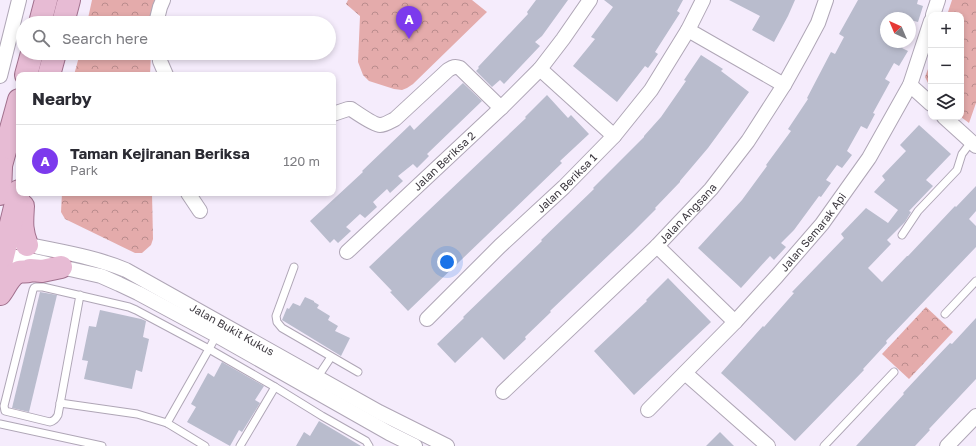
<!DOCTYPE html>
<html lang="en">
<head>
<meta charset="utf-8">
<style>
  body { margin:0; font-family:"Golos Text",sans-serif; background:#f7f7f7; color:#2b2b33 }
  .controls { position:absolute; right:12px; top:12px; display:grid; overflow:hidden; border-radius:8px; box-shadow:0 2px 6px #0003 }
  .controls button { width:36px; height:36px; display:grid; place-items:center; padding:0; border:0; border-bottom:1px solid #e1e1e2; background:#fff; color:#2b2b33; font:20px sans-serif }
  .compass { position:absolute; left:880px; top:12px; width:36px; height:36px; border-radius:50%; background:#fff; box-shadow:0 2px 6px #0003; rotate:316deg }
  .you { position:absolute; left:447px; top:262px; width:14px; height:14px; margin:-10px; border:3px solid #fff; border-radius:50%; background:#1a73e8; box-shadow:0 0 0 6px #1a73e833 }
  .badge { display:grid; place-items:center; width:26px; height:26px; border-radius:50%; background:#7c3aed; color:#fff; font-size:13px; font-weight:700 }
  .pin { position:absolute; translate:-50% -33px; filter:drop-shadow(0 1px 2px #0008) }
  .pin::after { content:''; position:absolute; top:21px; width:14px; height:12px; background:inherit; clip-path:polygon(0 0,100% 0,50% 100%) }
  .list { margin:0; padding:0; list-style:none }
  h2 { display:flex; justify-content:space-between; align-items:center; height:52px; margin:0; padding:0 16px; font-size:17px }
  h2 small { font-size:13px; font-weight:400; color:#7c7c81 }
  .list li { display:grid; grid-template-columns:26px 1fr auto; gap:12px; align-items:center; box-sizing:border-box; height:72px; padding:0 16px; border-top:1px solid #e1e1e2 }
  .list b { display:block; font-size:15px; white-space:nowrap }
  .list p { margin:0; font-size:13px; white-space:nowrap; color:#7c7c81 }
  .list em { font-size:13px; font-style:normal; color:#7c7c81 }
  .icon { flex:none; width:22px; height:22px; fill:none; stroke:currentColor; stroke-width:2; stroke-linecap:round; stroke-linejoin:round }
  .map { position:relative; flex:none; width:976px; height:446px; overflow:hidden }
  .search { position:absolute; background:#fff; box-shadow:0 2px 6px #0003; left:16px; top:16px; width:320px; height:44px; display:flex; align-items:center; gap:10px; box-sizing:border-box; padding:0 14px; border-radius:22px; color:#7c7c81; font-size:15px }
  .panel { position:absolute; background:#fff; box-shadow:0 2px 6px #0003; left:16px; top:72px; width:320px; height:124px; border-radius:8px }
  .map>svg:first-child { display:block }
</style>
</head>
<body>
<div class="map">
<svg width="976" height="446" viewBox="0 0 976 446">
  <defs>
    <pattern id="park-crowns" width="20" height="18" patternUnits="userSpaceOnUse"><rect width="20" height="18" fill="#e4abab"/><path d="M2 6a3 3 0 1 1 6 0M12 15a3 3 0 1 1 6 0" fill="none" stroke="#ba8c8d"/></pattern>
  </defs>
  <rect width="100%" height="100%" fill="#f5ecfc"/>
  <g fill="url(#park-crowns)">
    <path d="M92,0h65l-5,23h-65z"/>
    <path d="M348,0h124l15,12 -74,72 -6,4 -5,2 -8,-1 -25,-8 -6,-6 -5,-13 2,-46 -14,-12z"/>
    <path d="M952,0h24v103l-7,20 -8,-6v-102h-14z"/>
    <path d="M80,53h71l-1,22h-76z"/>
    <path d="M931,61v28l-6,-12z"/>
    <path d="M62,193h90l1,46 -2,6 -9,8h-7l-70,-34 -4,-7z"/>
    <path d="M926,307l27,25 -44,47 -27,-25z"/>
  </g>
  <g fill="#b9bccd">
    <path d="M536,0h32l-26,36 -7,6 5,4 -36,38 -4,-4 -8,7 -16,-16 3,-3 -1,-1 50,-53 -1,-2z"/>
    <path d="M604,0h79l-6,11 3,2 -25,39 3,2 -10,14 -3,-2 -28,36 -44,-36 22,-27 -4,-2 22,-30z"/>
    <path d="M729,0h66l-7,16 -14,26 -22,-12 8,-14z"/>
    <path d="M858,0h60l-1,4 6,2 -5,16 -8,-2v-2h-24v24h19l-3,6 6,3 -9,15 -5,-3 -9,16 5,3 -17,31 2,1 -8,15 -6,-3 -14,25 5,4 -10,13 -5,-3 -11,15 5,3 -10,14 -2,-1 -25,34 -13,13 5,4 -12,13 -4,-4 -29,32 -43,-40 44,-48 25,-34 -1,-1 25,-34 -3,-2 20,-30 -1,-1 24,-46 4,2 9,-17 -5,-3z"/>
    <path d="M701,55l22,14 -2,2 28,21 -41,56 -28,33v1l-25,26 1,1 -23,23 -83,79 1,1 -26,25 1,2 -22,21 -22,-23 -27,26 -18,-19 27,-26 -1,-1 52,-50 27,-26 -1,-1 53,-51 -1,-1 51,-51v-1l17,-19 25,-36 -2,-1z"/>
    <path d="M463,83l19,18 -55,53 2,2 -12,12 -4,-4 -15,12 5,5 -13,12 -3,-4 -14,13 4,5 -12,11 -5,-4 -14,13 5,4 -13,12 -4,-4 -4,4 -20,-22 53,-49 -1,-1 48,-46 4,5z"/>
    <path d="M547,95l21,23 3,-3 18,19 -29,27 2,2 -154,148 -18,-19 2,-1 -23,-24 157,-149 -1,-1z"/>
    <path d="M919,125l32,29 -25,26 7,6 -24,25 2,1 -6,10 -18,18 4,4 -23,24 14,14 25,-26h1l47,-50 1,1 20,-21v25l-7,8 7,7v21l-90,94 1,2 -24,26 1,1 -69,71 -42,-39 -32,-29 42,-47 1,1 30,-34 -2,-1 52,-54 -3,-4 25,-26 22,15 10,-13 -24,-18 11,-12 -3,-4 24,-25 -6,-6z"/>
    <path d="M668,278l43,44 -77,73 -40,-44 53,-50 -1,-1z"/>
    <path d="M40,292l17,3 -28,117 -17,-4z"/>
    <path d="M305,297l9,4v1l5,3 -2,3 13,8 -2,4 10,6 -3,5 15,7 -9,18 -59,-36 5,-12 2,1 4,-6 7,3z"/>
    <path d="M100,310l41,9 5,2 -3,16 6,2 -7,33 -6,-2 -4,19 -48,-10 4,-18 -6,-1 7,-34 7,1z"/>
    <path d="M976,318v61l-47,50 1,1 -15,16h-59l48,-52 -1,-1 28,-30 19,-20 2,1z"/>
    <path d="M222,362l42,24 -9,14 5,3 -18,29 -3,-2 -9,16 -43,-24 9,-15 -5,-3 6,-11 11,-20 6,4z"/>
    <path d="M319,421l27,16 15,9h-65l8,-14 6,4z"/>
    <path d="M720,432l14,14h-28z"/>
  </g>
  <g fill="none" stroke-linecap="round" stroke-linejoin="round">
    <defs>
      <g id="lane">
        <path d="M902,235l16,-24 39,-41 5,-16 9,-12"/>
        <path d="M294,267l-18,49 1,6 5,6 76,44"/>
        <path d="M80,295l-22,120c-2,4 -4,6 -8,7l-45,-11 -1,-5 29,-116 1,-2 2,-1h7l86,20 7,3 73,39 66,38 47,29 44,25 3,5"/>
        <path d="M945,314l31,-33"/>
        <path d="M317,378l14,-21"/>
        <path d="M60,403l77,11 30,9 38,23"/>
        <path d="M167,423l42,-74 8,-15"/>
        <path d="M0,424l102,22"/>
        <path d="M240,446l35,-59"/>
        <path d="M824,446l70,-74"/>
      </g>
      <g id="street">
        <path d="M933,15l5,-15"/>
        <path d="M156,23l4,-16 3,-7"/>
        <path d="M688,30l96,55"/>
        <path d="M159,53l1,8 6,14"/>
        <path d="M540,69l74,67"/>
        <path d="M0,76l19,-76"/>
        <path d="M910,85l21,19"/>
        <path d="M333,114l15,-5h3c6,4 23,16 29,16 5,0 11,-4 15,-6l53,-49c5,-3 7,-4 12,-2l41,40"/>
        <path d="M944,117l32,29"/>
        <path d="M188,193l12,18"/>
        <path id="s1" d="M20,243c35,8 73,13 106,27l253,142 68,34"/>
        <path d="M657,246l78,76"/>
        <path id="s2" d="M347,252l154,-144 39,-39 23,-30 27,-39"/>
        <path d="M3,254l98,22 18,8 19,9 78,42 173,98 26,13"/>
        <path id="s3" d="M427,319l73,-73 64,-59 50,-51 37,-46 37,-60 15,-30"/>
        <path d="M685,373l83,73"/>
        <path id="s4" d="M503,392l154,-146 54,-57 37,-48 36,-56 19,-34 15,-28 8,-23"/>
        <path id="s5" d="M648,410l87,-88 42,-46 45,-52 47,-66 41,-73 21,-64"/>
        <path d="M947,446l29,-30"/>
      </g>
      <g id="primary">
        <path d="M40,23l6,-23"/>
        <path d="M63,23l6,-23"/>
        <path d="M26,75l6,-22"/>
        <path d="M49,75l6,-22"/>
        <path d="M0,169l19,-69"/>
        <path d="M0,194l1,-27"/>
        <path d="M23,206c-1,16 -2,24 4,39"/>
        <path d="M0,268l19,-77"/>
        <path d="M0,294c6,-7 9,-19 19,-22 3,-1 7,0 10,-1l1,-1 12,1 19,-4"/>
      </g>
    </defs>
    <use href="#lane" stroke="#afa6b6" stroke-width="9"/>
    <use href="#street" stroke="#afa6b6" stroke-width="16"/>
    <use href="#primary" stroke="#a0708d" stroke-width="24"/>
    <use href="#lane" stroke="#fff" stroke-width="7"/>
    <use href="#street" stroke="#fff" stroke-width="14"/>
    <use href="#primary" stroke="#e7bbd4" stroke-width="22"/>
  </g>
  <g text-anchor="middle" stroke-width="3" stroke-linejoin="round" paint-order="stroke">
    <g font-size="11" fill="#3b373e" stroke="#fff">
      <text dy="4" stroke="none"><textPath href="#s2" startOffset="133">Jalan Beriksa 2</textPath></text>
      <text dy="4" stroke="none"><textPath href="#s3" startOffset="195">Jalan Beriksa 1</textPath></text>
      <text dy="4" stroke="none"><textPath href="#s4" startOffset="257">Jalan Angsana</textPath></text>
      <text dy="4" stroke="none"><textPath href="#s5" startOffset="243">Jalan Semarak Api</textPath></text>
      <text dy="4" stroke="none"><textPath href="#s1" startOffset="231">Jalan Bukit Kukus</textPath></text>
    </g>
  </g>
</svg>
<div class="controls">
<button>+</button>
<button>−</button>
<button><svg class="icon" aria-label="layers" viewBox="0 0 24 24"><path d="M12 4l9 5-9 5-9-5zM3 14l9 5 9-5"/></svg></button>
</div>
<svg class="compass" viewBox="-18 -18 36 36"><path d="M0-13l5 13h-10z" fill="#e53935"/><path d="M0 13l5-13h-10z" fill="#7c7c81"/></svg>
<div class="you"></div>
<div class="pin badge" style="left:409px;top:39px">A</div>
<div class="search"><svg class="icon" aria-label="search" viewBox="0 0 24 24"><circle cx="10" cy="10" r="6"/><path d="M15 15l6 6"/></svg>Search here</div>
<section class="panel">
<h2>Nearby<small></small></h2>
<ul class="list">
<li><span class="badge">A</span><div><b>Taman Kejiranan Beriksa</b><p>Park</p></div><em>120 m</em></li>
</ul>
</section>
</div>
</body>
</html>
